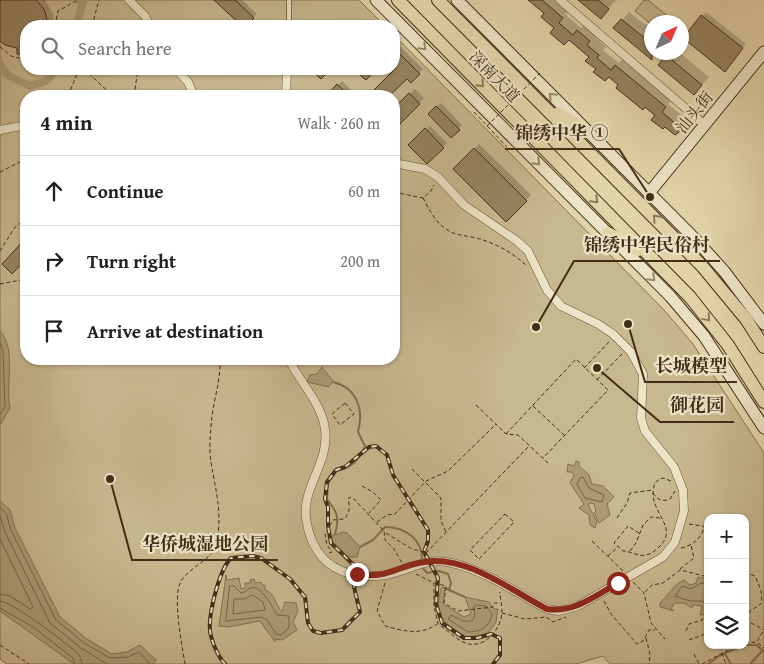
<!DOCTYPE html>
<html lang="en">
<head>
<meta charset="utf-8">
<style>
  body { margin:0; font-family:"Gentium Book Plus","Noto Serif SC",serif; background:#f2f2f2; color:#202124 }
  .controls { position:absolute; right:15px; bottom:15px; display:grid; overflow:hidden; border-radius:10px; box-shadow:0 1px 4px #0004 }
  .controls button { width:45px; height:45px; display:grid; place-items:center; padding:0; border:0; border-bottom:1px solid #e0e0e0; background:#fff; color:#202124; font:25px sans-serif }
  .compass { position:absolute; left:644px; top:15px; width:45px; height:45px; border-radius:50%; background:#fff; box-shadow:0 1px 4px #0004; rotate:44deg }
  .stop { position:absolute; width:15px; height:15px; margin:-11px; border:4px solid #8f2418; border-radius:50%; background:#fff }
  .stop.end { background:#8f2418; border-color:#fff; box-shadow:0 1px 5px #0008 }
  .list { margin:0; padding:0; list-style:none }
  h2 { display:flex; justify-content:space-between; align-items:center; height:65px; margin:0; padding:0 20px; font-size:21px }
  h2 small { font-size:16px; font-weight:400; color:#757577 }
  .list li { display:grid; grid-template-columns:32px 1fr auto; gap:15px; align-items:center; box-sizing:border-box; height:70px; padding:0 20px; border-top:1px solid #e0e0e0 }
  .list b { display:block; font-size:19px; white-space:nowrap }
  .list em { font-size:16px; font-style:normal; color:#757577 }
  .icon { flex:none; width:28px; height:28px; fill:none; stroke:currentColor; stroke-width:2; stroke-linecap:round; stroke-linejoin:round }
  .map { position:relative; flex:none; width:764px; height:664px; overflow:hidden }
  .search { position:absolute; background:#fff; box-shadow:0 1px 4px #0004; left:20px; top:20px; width:380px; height:55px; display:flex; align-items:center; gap:12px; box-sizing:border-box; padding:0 18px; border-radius:20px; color:#757577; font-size:19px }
  .panel { position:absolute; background:#fff; box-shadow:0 1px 4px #0004; left:20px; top:90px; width:380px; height:275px; border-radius:20px }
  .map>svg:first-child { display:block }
</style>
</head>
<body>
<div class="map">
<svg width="764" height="664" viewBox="0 0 764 664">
  <rect width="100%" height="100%" fill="#e3d4a8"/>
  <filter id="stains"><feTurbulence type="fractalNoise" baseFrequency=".004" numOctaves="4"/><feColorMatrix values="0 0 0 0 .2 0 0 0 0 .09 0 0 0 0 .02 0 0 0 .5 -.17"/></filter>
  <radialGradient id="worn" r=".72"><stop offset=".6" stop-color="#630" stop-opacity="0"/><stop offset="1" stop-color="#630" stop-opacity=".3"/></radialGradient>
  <g fill="#c8b88f" stroke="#857352" fill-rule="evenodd">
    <path d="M0,0h359l26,26h-359v43h368v-34l270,275 29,34 71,109v211h-154l-7,-8 -27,8h-569l-7,-5zM26,96h368v263h-368zM708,518h37v127h-37z"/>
    <path d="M644,0h4l21,17 -4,5 -14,2 -16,-13z"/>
  </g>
  <g fill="#ac9c76" stroke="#827050">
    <path d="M0,331c17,18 5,54 10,77l-10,17z"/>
    <path d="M322,367l11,14 -4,6 -22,-5 3,-7 7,-1z"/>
    <path d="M576,461l3,1v4l10,9 3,9 11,2 11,11 -7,7 3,11 -11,8 -5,-10 2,-2 -2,-7 -3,-1 -3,2 9,17 -2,6 -5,-3 -1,-10 -10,-7 5,-4 -14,-21 4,-8 -2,-3h-5l1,-8 6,2z"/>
    <path d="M0,501l10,9 5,18 45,89 27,22 25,15 15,-2 13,-7 16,15 -2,4h-80l-74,-53z"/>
    <path d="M343,532l4,1 13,14 -3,10c-11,2 -18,-6 -25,-15v-6z"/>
    <path d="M226,575l1,5 12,-2 2,11 4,-1v-5h6l-1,-3 4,-1 1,4 6,-1 1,3h3v5c10,3 10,14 17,22l3,-10 11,1 2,8 -5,11 4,8 -15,10 -7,-1v3l-15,-21 -32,6 -9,-1z"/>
    <path d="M698,577l10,2v35l-8,1 2,-9 -9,-1 -1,3 -8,-5h-10l-3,6 3,2 -14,-4v-4c9,-8 13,-18 24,-23l6,5 6,-2z"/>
    <path d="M442,587l3,1 -2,16 21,13 7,-3 -6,-17 24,5 5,7h4l-2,13 -9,12 -20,3c-23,-11 -35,-25 -25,-50z"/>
  </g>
  <g fill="#0003">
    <path d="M0,0h45l8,14v12h-27v27h-8v-6l-18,-8z"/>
    <path d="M218,0h24l15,14 -14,12z"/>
    <path d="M530,0h28l11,10 -4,4 16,14 5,-5 11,10 -3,3 12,11 -3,3 16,13 4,-5 50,41 -5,5 16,13 3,-3 5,4 -17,16 -66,-58 -12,-7 -7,-12 -34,-29 -10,-15z"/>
    <path d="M580,0h35v1l-7,8z"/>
    <path d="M629,12l23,18 1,22 -4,4 -34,-28z"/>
    <path d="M706,12l40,32 -18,22 -44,-28z"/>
    <path d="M394,40l29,29 -12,12 -4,-4 -20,19h-17l28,-28 -4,-4z"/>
    <path d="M670,52h9l30,25 -7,8 -35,-29z"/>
    <path d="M358,69h15l1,1 -8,9 -9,-9z"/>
    <path d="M342,81l15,15h-25l-2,-2z"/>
    <path d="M415,89l9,9 -30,30v-18z"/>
    <path d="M441,103l21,22 -11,11 -21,-22z"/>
    <path d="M430,126l17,17 -20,19 -17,-17z"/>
    <path d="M479,144l52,51 -25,25 -51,-51z"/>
  </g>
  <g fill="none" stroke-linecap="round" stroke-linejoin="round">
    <g stroke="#776546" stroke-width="1">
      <path d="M0,342l3,9 2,56 -5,8"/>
      <path d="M583,477l6,11 15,7 -2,7 -17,-4 -8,-14 3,-6z"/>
      <path d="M0,508l6,5 5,17 45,90 28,23 26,15 18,-1 11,-5 11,12"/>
      <path d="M0,516l5,16 45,91 31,25 26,16"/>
      <path d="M0,539l33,68 -3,2 -20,-13 -10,-2"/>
      <path d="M708,584l-7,-1 -10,6 -9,-3 -7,10 15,5h13l5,8"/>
      <path d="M230,586h4l7,7c6,-1 6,-4 10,-5 10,-4 22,20 26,27l12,1v12l-8,7 -5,-1 -9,-14 -6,-3 -35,4z"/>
      <path d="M253,595l10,7 2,8 -32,4 1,-15h10z"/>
      <path d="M0,601c13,1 66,42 77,52 4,4 4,7 5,11"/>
      <path d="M476,605l10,1 6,8c-2,13 -12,18 -24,18l-20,-13 3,-4 12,6h9l3,-5 -1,-9z"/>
      <path d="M0,608l33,19 40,31 2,6"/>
    </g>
    <g stroke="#827050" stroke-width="2">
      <path d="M333,382c24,6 31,27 25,50l7,14c-6,15 -13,21 -29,25l-8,12 -1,16c10,13 13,18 8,35"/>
      <path d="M360,547l13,-7 12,-13c20,0 38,12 37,34"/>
      <path d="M421,566l6,7 12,-2 9,3 3,9 -2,7 -4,-2"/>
      <path d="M449,590l16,7"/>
      <path d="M745,645h12l7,7"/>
      <path d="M725,654l6,10"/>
      <path d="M751,663l12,-13"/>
      <path d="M708,664l11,-8 25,-11"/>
    </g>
    <g stroke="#ac9c76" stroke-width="8">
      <path d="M76,26l7,-23 -4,-3"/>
      <path d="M0,64l7,11 23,11 16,-5 12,-12"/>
    </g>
  </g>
  <g fill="#968462" stroke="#422e16">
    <path d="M0,0h36l8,9 5,17h-23v28h-9v-6l-12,-3 -5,-4z"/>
    <path d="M214,0h21l19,18 -8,8h-4z"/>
    <path d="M528,0h14l21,18 -4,5 14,12 4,-5 13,11 -3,4 12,10 -2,3 14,12 4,-5 51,42 -4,5 14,12 2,-3 8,6 -11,8 -10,-8 -2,2 -12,-9 4,-5 -10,-8 -2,3 -27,-22 2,-3 -9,-8 -4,4 -12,-9 3,-3 -11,-8 4,-4 -20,-17 -5,5 -14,-12 4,-5 -13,-11 3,-4z"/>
    <path d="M578,0h20l11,9 -8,10z"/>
    <path d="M701,15l42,33 -18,24 -42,-34z"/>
    <path d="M621,19l31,25v16l-39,-32z"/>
    <path d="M394,48l26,26 -9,9 -4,-4 -18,17h-21l28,-28 -2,-2z"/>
    <path d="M666,55l36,30 -8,10 -36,-30z"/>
    <path d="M310,69h21l-10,10z"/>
    <path d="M353,69h15l5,4 -7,7z"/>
    <path d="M337,84l12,12h-18l-3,-2z"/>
    <path d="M409,93l11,11 -26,26v-22z"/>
    <path d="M436,106l24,24 -9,8 -23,-24z"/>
    <path d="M425,128l19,20 -17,16 -19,-19z"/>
    <path d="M474,148l53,53 -21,21 -53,-53z"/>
    <path d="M26,238v21l-14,15 -10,-10z"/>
  </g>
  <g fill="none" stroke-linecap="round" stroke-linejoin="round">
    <defs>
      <path id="lane" d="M289,26v-26"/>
      <g id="street">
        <path d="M129,0l16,16 5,10"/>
        <path d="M560,0l145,125"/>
        <path d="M176,69l12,13 6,14"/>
        <path d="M286,96l1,-27"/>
        <path d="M0,130l26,-5"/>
        <path d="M289,359c10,23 33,44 36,70 5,36 -26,59 -18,95 8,41 38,57 79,51 24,-4 39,-19 66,-12 35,8 64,30 95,46l11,2 20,-5 85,-49 12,-15 9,-31 -1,-21 -9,-23 -29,-36 -4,-13 2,-44 -12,-22 -18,-18 -15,-10 -37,-18 -14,-16 -19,-39 -11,-10 -53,-36 -26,-28 -13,-8 -31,-6"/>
      </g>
      <g id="secondary">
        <path d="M376,0l294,296 34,40 60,92"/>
        <path d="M457,0l238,239 29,32 40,53"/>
        <path d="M649,193l115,-141"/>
      </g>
      <g id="primary">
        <path d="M398,0l292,297 38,48 36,57"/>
        <path d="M438,0l264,266 44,53 18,28"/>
        <path d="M558,113l27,17"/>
        <path d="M608,233l30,17"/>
      </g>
    </defs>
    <use href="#lane" stroke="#6a583a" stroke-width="5.5"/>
    <use href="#street" stroke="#6a583a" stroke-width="9"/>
    <use href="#secondary" stroke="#422e16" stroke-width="13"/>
    <use href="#primary" stroke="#422e16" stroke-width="14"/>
    <g stroke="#422e16" stroke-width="1" stroke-dasharray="4 2.5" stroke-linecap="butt">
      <path d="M55,26l3,-15 20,-11"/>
      <path d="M92,26l7,-26"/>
      <path d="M0,47l11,9 15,4"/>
      <path d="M84,69l29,27"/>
      <path d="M68,96l11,-27"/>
      <path d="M134,96l4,-27"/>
      <path d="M474,112l33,35"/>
      <path d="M26,145v16"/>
      <path d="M0,172l26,-13"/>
      <path d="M394,192l29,6 8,-7 3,-6"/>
      <path d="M423,198c6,11 12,24 23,31 9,7 19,6 30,9 19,5 36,14 51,28"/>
      <path d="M0,251l15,-24 11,-8"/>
      <path d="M0,284l26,-5"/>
      <path d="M584,368l25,-26"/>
      <path d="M597,380l25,-26"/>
      <path d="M345,403l9,11 -14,11 -8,-11z"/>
      <path d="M476,405l30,29 12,1 30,28"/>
      <path d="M533,406l31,29"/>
      <path d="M506,434l70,-75 32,31 -65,68"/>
      <path d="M412,469l29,29v23l5,11"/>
      <path d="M362,486l11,6 8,8 -12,13"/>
      <path d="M653,493c4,7 10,9 17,6l5,-8"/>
      <path d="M505,514l9,8 -35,37 -9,-9z"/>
      <path d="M617,518l10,-15 3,-10 22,-3"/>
      <path d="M730,518l3,-3 8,3"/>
      <path d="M377,522l10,-7 8,-1 31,-33 22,-10 48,-47"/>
      <path d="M689,524l19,3"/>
      <path d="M386,533l26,16 14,4"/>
      <path d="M639,533l-11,-7 -14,17 9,8c8,0 15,6 23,4 5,-1 9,-4 13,-8 20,-19 -7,-33 -6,-55 1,-7 1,-11 10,-14l8,3"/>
      <path d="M592,541l32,31"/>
      <path d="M681,548c11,-2 21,-10 23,-21"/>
      <path d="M630,551l6,-8 7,-18 8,-8 9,1"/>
      <path d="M329,553l3,-1 -5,-7 -2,-11 8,-14 11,-1c6,-6 6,-12 4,-20l2,-2 4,2 30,32 1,9 9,9 8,14"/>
      <path d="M426,553l104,-108"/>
      <path d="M608,556l10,-9"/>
      <path d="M680,569l14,-11 -3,-13"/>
      <path d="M745,572l10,4 6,14 1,13 -13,9 -4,7"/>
      <path d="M416,574l18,9v23l4,18c8,5 17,14 25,18 20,10 39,-13 39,-31 0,-6 -2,-13 -2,-19"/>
      <path d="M633,582l11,11 7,30 14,16"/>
      <path d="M385,583l-8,28 8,15c19,5 35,10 52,-2"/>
      <path d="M434,583l12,3 -2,17 14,8 35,-4 1,-4h6"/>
      <path d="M645,592l7,-7 11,-2 17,-13 28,7"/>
      <path d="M604,601l7,13 26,30 6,-3 6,-11h6"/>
      <path d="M502,613l23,6 21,-2 7,5 13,-5"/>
      <path d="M745,620l18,9"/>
      <path d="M686,631l3,-7 13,-4 1,-2h5"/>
      <path d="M646,638l4,16 -1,10"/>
      <path d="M689,640l19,-7"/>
      <path d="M745,643l12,-1 7,-13"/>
      <path d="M758,643l6,5"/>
      <path d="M0,645l29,19"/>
      <path d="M722,653l4,11"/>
      <path d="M694,654l5,10"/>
      <path d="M185,664c-3,-19 -13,-67 -4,-83 8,-12 22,-18 32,-29 12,-31 3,-59 -2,-90 -2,-11 -1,-24 0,-35 1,-23 10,-45 9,-68"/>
      <path d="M702,664l36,-19"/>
    </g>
    <use href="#lane" stroke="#ede3c6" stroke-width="4"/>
    <use href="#street" stroke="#ede3c6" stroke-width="8"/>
    <use href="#secondary" stroke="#ede3c6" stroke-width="11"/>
    <use href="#primary" stroke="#e3d4a8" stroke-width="12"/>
    <defs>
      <path id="rail" d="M225,664c-6,-6 -12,-19 -14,-28 -5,-16 8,-66 20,-78l22,-2 8,2 29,21 15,18 3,26 5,8 8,2 21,-3 18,-18 -6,-25 3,-19 -26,-25 -3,-17v-19l-3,-8 2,-17 9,-12 9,-3 24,-20 7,-1 11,9 6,20 35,55v11l-4,11 14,26 -2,26 6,19 22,15h13l14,-4 9,4v17l-7,9"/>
    </defs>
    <use href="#rail" stroke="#422e16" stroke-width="4"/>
    <use href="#rail" stroke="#ede3c6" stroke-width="2" stroke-dasharray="5.5" stroke-linecap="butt"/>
    <path stroke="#422e16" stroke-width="1" stroke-dasharray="4 2.5" stroke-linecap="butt" d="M487,126l53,-53"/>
  </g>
  <defs><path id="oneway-chevron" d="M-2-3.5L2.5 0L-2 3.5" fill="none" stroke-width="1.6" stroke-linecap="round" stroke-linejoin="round" transform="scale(1.25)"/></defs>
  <g stroke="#98886e">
    <use href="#oneway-chevron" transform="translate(423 47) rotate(45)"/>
    <use href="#oneway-chevron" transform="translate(552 96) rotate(-135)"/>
    <use href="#oneway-chevron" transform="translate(537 162) rotate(45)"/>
    <use href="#oneway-chevron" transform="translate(652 278) rotate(45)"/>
  </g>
  <g stroke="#8a7958">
    <use href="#oneway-chevron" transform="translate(481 84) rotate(46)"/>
    <use href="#oneway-chevron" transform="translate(595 200) rotate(45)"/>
    <use href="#oneway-chevron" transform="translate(656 218) rotate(-134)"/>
    <use href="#oneway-chevron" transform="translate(707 318) rotate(50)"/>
  </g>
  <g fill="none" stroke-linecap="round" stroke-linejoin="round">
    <path stroke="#8f2418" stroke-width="6" d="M357,574c32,5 39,-8 67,-12 41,-8 88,29 123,47 27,4 48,-13 71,-26"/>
  </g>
  <g text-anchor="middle" stroke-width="4.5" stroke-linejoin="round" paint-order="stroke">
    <g font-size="16" fill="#422e16" stroke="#ede3c6">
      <text transform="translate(495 76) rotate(46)" y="6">深南大道</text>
      <text transform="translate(694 112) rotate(-51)" y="6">汕头街</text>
    </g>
  </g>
  <path fill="none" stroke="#422e16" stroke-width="2" d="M650 197L619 149H505M536 327L574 261H720M628 324L645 382H737M597 368L660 422H734M110 479L132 560H278"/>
  <g fill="#422e16" stroke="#ede3c6" stroke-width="2">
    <circle cx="650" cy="197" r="5"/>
    <circle cx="536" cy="327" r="5"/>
    <circle cx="628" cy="324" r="5"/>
    <circle cx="597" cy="368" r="5"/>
    <circle cx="110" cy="479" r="5"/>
  </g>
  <g font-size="18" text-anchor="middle" font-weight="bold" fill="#422e16" stroke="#ede3c6" stroke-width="4.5" stroke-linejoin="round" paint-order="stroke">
    <text x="562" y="139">锦绣中华 ①</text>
    <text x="647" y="251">锦绣中华民俗村</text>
    <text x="691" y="372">长城模型</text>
    <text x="697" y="411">御花园</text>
    <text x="205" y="550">华侨城湿地公园</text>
  </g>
  <rect width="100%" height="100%" filter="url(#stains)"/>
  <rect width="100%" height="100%" fill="url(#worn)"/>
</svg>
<div class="controls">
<button>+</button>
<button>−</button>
<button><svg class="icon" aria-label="layers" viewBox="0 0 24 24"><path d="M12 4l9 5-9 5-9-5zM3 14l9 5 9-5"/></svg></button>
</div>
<svg class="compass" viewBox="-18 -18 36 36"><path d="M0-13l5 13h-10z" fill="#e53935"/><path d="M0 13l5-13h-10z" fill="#757577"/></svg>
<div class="stop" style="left:618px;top:583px"></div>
<div class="stop end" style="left:357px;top:574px"></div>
<div class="search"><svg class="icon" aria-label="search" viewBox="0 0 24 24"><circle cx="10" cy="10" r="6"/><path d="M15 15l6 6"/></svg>Search here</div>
<section class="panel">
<h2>4 min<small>Walk · 260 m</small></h2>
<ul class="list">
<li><svg class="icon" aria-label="ahead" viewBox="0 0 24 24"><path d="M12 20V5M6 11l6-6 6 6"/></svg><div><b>Continue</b></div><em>60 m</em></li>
<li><svg class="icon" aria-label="right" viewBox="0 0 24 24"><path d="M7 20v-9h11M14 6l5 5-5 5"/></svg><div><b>Turn right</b></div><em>200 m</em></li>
<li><svg class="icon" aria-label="arrive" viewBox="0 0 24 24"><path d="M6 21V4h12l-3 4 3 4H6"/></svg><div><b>Arrive at destination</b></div></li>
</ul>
</section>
</div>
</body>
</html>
